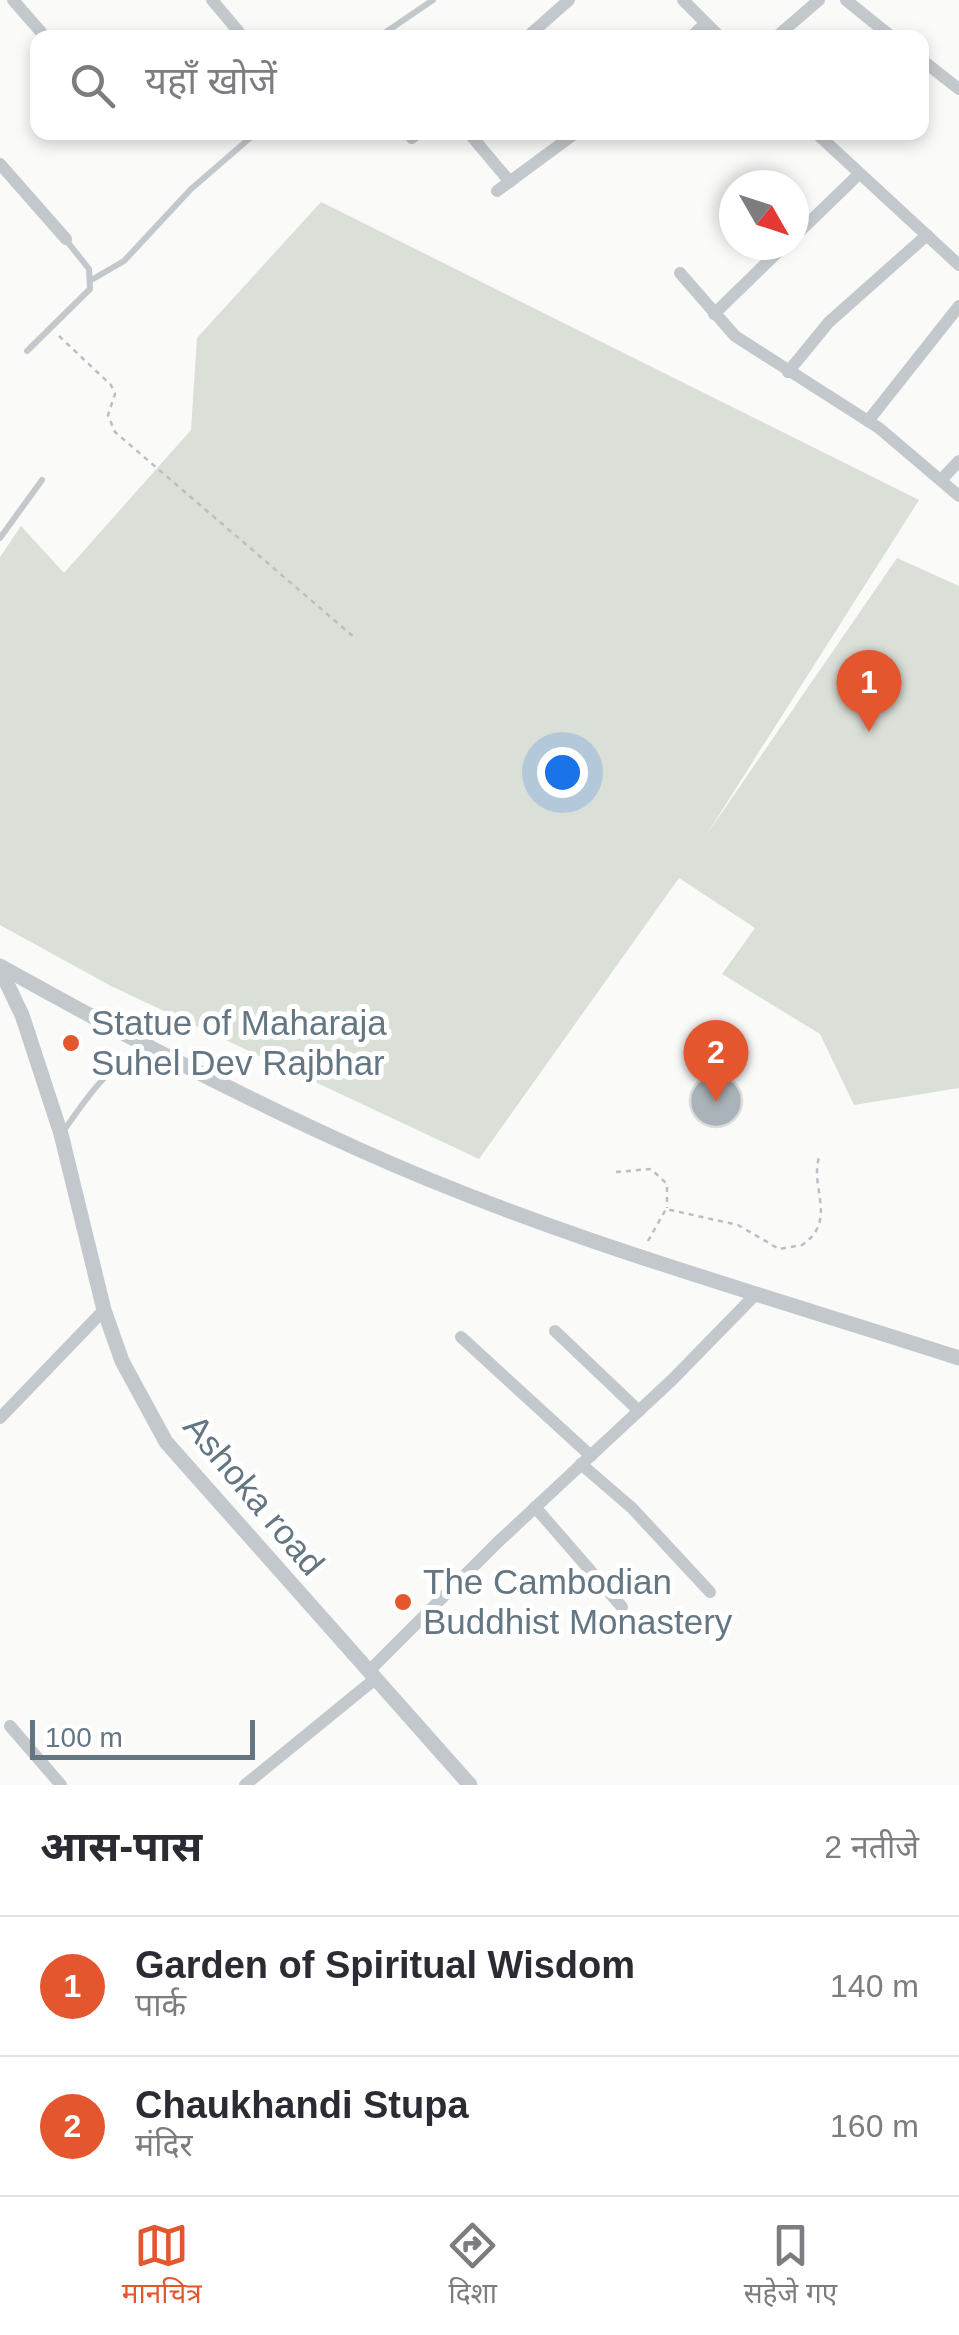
<!DOCTYPE html>
<html lang="hi">
<head>
<meta charset="utf-8">
<style>
  body { margin:0; font-family:Helvetica,"Noto Sans Devanagari",sans-serif; background:#f7f7f7; color:#2b2b33 }
  .compass { position:absolute; left:719px; top:170px; width:90px; height:90px; border-radius:50%; background:#fff; box-shadow:0 5px 15px #0003; rotate:129deg }
  .scale { position:absolute; left:30px; bottom:25px; width:225px; box-sizing:border-box; padding-left:10px; border:5px solid #657683; border-top:0; font-size:28px; line-height:35px; white-space:nowrap; color:#657683; -webkit-text-stroke:8px #fff; paint-order:stroke }
  .you { position:absolute; left:562px; top:772px; width:35px; height:35px; margin:-25px; border:8px solid #fff; border-radius:50%; background:#1a73e8; box-shadow:0 0 0 15px #1a73e833 }
  .badge { display:grid; place-items:center; width:65px; height:65px; border-radius:50%; background:#e4572e; color:#fff; font-size:32px; font-weight:700 }
  .pin { position:absolute; translate:-50% -82px; filter:drop-shadow(0 2px 5px #0008) }
  .pin::after { content:''; position:absolute; top:52px; width:35px; height:30px; background:inherit; clip-path:polygon(0 0,100% 0,50% 100%) }
  .list { margin:0; padding:0; list-style:none }
  h2 { display:flex; justify-content:space-between; align-items:center; height:130px; margin:0; padding:0 40px; font-size:42px }
  h2 small { font-size:32px; font-weight:400; color:#7c7c81 }
  .list li { display:grid; grid-template-columns:65px 1fr auto; gap:30px; align-items:center; box-sizing:border-box; height:140px; padding:0 40px; border-top:2px solid #e1e1e2 }
  .list b { display:block; font-size:38px; white-space:nowrap }
  .list p { margin:0; font-size:32px; white-space:nowrap; color:#7c7c81 }
  .list em { font-size:32px; font-style:normal; color:#7c7c81 }
  .icon { flex:none; width:55px; height:55px; fill:none; stroke:currentColor; stroke-width:2; stroke-linecap:round; stroke-linejoin:round }
  .map { position:relative; flex:none; width:959px; height:1785px; overflow:hidden }
  .search { position:absolute; background:#fff; box-shadow:0 5px 15px #0003; left:30px; right:30px; top:30px; height:110px; display:flex; align-items:center; gap:25px; box-sizing:border-box; padding:0 35px; border-radius:20px; color:#7c7c81; font-size:38px }
  .sheet { height:410px; background:#fff }
  nav { display:flex; justify-content:space-around; align-items:center; box-sizing:border-box; height:140px; border-top:2px solid #e1e1e2; background:#fff; font-size:28px; color:#7c7c81 }
  nav a { display:grid; justify-items:center; gap:5px }
  nav .on { color:#e4572e }
  .map>svg:first-child { display:block }
</style>
</head>
<body>
<div class="map">
<svg width="959" height="1785" viewBox="0 0 959 1785">
  <rect width="100%" height="100%" fill="#fafaf8"/>
  <path fill="#dadfd7" d="M321,202l598,298 -214,337 192,-279 62,28v502l-105,17 -34,-71 -98,-60 33,-46 -76,-50 -200,281 -368,-173 -111,-61v-368l21,-31 43,47 127,-143 6,-92z"/>
  <circle fill="#aab3b9" stroke="#dcdcda" stroke-width="2.5" cx="716" cy="1101" r="26"/>
  <g fill="none" stroke-linecap="round" stroke-linejoin="round">
    <g stroke="#bbbfc2" stroke-width="2.5" stroke-dasharray="5 5" stroke-linecap="butt">
      <path d="M59,336l52,49 4,9 -7,21 7,17 240,206"/>
      <path d="M616,1172l35,-3 16,15v24"/>
      <path d="M648,1241l18,-32 72,16 41,24 23,-4c37,-25 6,-58 18,-91"/>
    </g>
    <g stroke="#c3c8cc" stroke-width="6">
      <path d="M377,38l56,-38"/>
      <path d="M93,279l31,-18 67,-72 66,-57"/>
      <path d="M27,351l63,-62 -1,-20 -23,-29"/>
      <path d="M0,538l42,-58"/>
      <path d="M62,1133c24,-33 45,-70 86,-83"/>
    </g>
    <g stroke="#c3c8cc" stroke-width="12">
      <path d="M13,0l28,32"/>
      <path d="M212,0l32,38"/>
      <path d="M683,0l38,38"/>
      <path d="M846,0l47,38"/>
      <path d="M526,38l43,-38"/>
      <path d="M690,38l16,-15"/>
      <path d="M775,38l44,-38"/>
      <path d="M922,60l37,29"/>
      <path d="M468,132l42,50"/>
      <path d="M815,132l144,133"/>
      <path d="M412,138l7,-6"/>
      <path d="M0,164l66,75"/>
      <path d="M497,191l80,-59"/>
      <path d="M794,237l65,-63"/>
      <path d="M680,273l55,63 144,92 80,68"/>
      <path d="M714,314l71,-69"/>
      <path d="M788,372l41,-50 98,-87"/>
      <path d="M868,421l91,-115"/>
      <path d="M941,480l18,-19"/>
      <path d="M555,1331l84,80"/>
      <path d="M461,1337l130,119"/>
      <path d="M0,1418l104,-108"/>
      <path d="M581,1464l51,44 78,84"/>
      <path d="M535,1507l87,100"/>
      <path d="M369,1671l129,-129 174,-162 85,-87"/>
      <path d="M10,1726l51,59"/>
      <path d="M245,1785l130,-106"/>
    </g>
    <g stroke="#c3c8cc" stroke-width="15">
      <path d="M0,966c117,65 235,128 358,183 192,87 400,144 601,209"/>
      <path d="M0,969l22,46 39,119 43,176 18,51 44,81 304,343"/>
    </g>
  </g>
  <g fill="#e4572e" stroke="#fff" stroke-width="4">
    <circle cx="71" cy="1043" r="10"/>
    <circle cx="403" cy="1602" r="10"/>
  </g>
  <g text-anchor="middle" stroke-width="10" stroke-linejoin="round" paint-order="stroke">
    <g font-size="35" fill="#657683" stroke="#fff" text-anchor="start">
      <text x="91" y="1035">Statue of Maharaja<tspan x="91" dy="40">Suhel Dev Rajbhar</tspan></text>
      <text x="423" y="1594">The Cambodian<tspan x="423" dy="40">Buddhist Monastery</tspan></text>
    </g>
    <g font-size="35" fill="#657683" stroke="#fff">
      <text transform="translate(254 1495) rotate(50)" y="12">Ashoka road</text>
    </g>
  </g>
</svg>
<svg class="compass" viewBox="-18 -18 36 36"><path d="M0-13l5 13h-10z" fill="#e53935"/><path d="M0 13l5-13h-10z" fill="#7c7c81"/></svg>
<div class="scale">100 m</div>
<div class="you"></div>
<div class="pin badge" style="left:869px;top:732px">1</div>
<div class="pin badge" style="left:716px;top:1102px">2</div>
<div class="search"><svg class="icon" aria-label="search" viewBox="0 0 24 24"><circle cx="10" cy="10" r="6"/><path d="M15 15l6 6"/></svg>यहाँ खोजें</div>
</div>
<section class="sheet">
<h2>आस-पास<small>2 नतीजे</small></h2>
<ul class="list">
<li><span class="badge">1</span><div><b>Garden of Spiritual Wisdom</b><p>पार्क</p></div><em>140 m</em></li>
<li><span class="badge">2</span><div><b>Chaukhandi Stupa</b><p>मंदिर</p></div><em>160 m</em></li>
</ul>
</section>
<nav>
<a class="on"><svg class="icon" aria-label="map" viewBox="0 0 24 24"><path d="M3 6l6-2 6 2 6-2v14l-6 2-6-2-6 2zM9 4v14M15 6v14"/></svg>मानचित्र</a>
<a><svg class="icon" aria-label="directions" viewBox="0 0 24 24"><path d="M12 3l9 9-9 9-9-9zM9 14v-3h6M13 9l2 2-2 2"/></svg>दिशा</a>
<a><svg class="icon" aria-label="saved" viewBox="0 0 24 24"><path d="M7 4h10v16l-5-4-5 4z"/></svg>सहेजे गए</a>
</nav>
</body>
</html>
